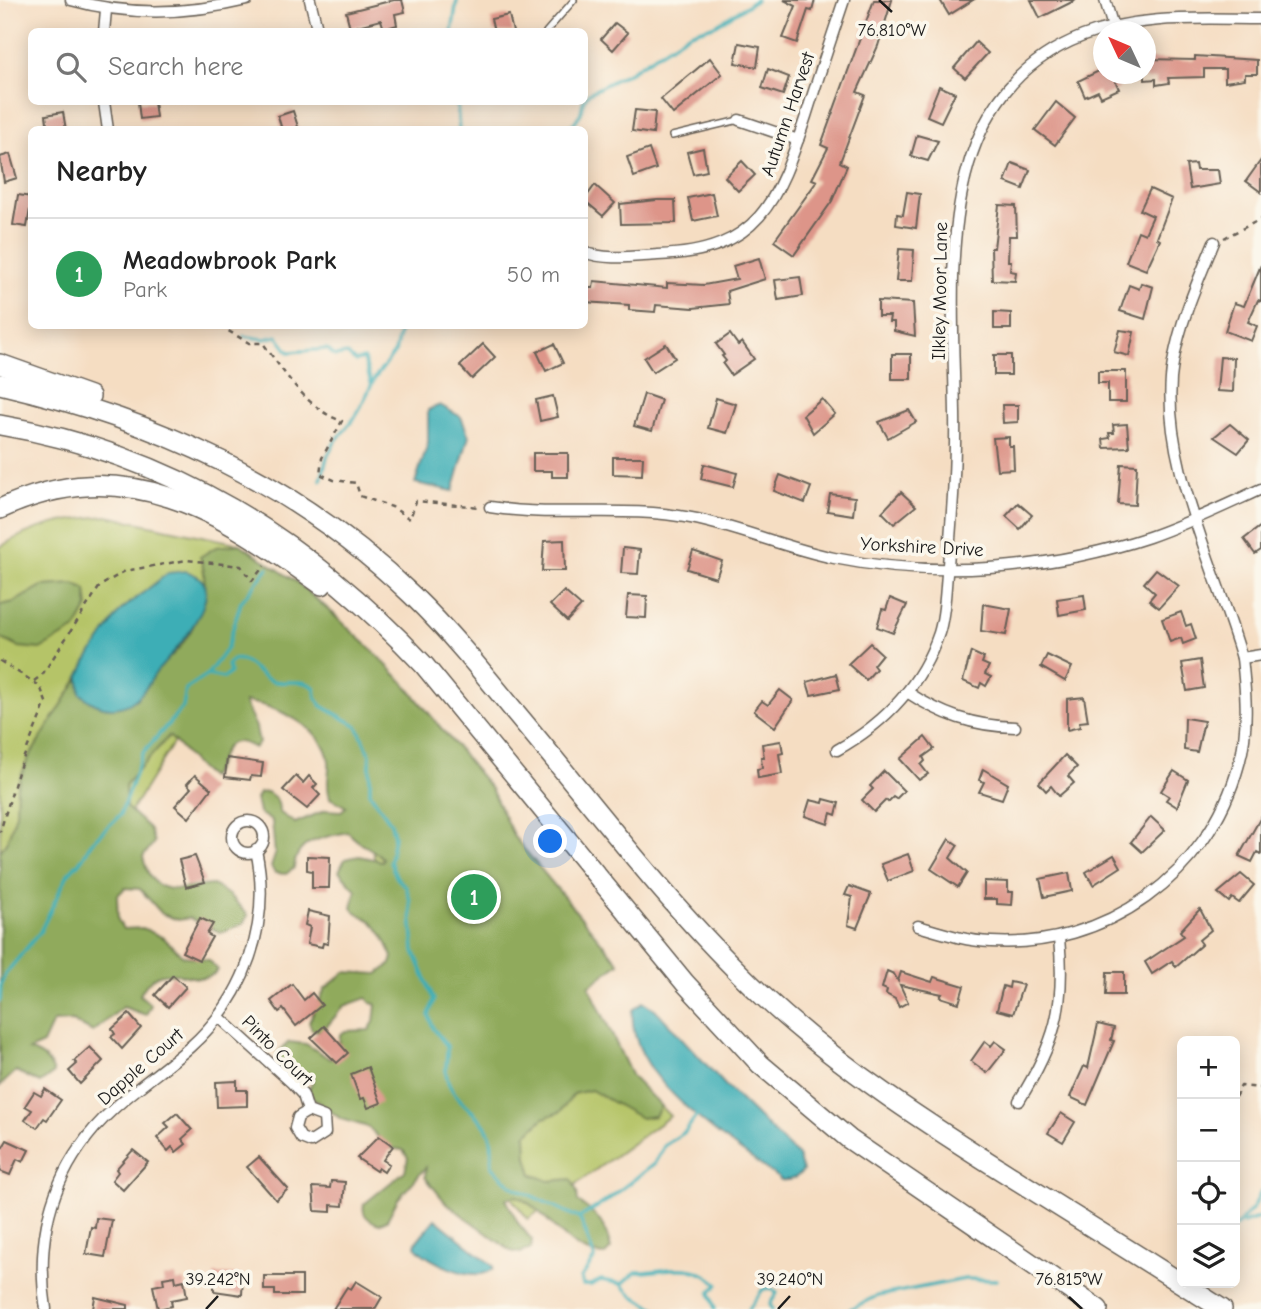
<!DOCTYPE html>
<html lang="en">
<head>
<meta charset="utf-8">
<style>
  body { margin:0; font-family:"Comic Neue",sans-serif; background:#f2f2f2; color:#222 }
  .controls { position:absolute; right:21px; bottom:21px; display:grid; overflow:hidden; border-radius:10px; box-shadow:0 4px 18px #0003 }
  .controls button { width:63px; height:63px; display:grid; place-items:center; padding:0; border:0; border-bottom:2px solid #e0e0e0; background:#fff; color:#222; font:35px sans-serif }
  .compass { position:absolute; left:1093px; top:21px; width:63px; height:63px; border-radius:50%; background:#fff; box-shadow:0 4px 18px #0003; rotate:314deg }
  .you { position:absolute; left:551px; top:842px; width:24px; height:24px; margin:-18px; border:5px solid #fff; border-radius:50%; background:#1a73e8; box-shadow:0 0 0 10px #1a73e833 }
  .badge { display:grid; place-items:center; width:46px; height:46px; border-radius:50%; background:#c8321e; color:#fff; font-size:23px; font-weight:700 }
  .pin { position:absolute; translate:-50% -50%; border:4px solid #fff; box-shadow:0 2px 7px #0006 }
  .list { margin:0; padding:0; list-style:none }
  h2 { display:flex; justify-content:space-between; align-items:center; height:91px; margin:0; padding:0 28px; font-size:30px }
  h2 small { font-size:23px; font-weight:400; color:#767676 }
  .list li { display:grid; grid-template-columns:46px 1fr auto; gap:21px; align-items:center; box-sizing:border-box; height:112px; padding:0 28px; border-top:2px solid #e0e0e0 }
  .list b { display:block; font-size:26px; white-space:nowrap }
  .list p { margin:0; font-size:23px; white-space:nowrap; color:#767676 }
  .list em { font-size:23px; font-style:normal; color:#767676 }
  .icon { flex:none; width:38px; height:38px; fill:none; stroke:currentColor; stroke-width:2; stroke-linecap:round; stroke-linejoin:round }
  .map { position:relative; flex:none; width:1261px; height:1309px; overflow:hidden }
  .search { position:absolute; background:#fff; box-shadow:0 4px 18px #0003; left:28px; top:28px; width:560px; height:77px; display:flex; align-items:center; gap:18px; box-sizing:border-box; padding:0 24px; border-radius:10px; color:#767676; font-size:26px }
  .panel { position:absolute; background:#fff; box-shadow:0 4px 18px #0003; left:28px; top:126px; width:560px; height:203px; border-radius:10px }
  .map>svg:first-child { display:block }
</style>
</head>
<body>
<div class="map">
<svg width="1261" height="1309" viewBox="0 0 1261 1309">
  <rect width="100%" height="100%" fill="#fbf7ec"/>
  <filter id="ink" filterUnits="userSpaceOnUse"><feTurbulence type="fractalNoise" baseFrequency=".0143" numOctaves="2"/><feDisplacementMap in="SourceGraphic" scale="14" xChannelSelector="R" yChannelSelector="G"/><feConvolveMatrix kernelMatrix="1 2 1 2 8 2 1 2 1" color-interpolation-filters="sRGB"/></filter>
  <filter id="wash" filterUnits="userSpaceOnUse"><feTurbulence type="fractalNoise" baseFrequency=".00686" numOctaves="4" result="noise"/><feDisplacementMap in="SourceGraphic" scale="28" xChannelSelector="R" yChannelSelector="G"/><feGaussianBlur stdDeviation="1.57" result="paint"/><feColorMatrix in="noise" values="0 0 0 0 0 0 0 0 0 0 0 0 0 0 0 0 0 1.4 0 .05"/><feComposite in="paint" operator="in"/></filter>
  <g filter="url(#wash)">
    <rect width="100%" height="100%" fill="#f5ddc2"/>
    <path fill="#b5c467" stroke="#687042" stroke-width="2" d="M107,516l133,28 58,39 36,31 70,69 87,106 23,48 105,126 -30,23 43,91 38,39 -142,103 -78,-97 -106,-370 -44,-46 -57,-15 -55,28 -67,108 -121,235v-515c34,-22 68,-28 107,-31z"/>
    <g fill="#90aa5c" stroke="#56633c" stroke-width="2">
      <path d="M240,544l58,39 70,63 36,37 87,106 23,48 105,126 -30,23 43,91 29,29 -6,10 -14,2 -50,-28 -17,4 -14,18 -16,6 -18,17 1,22 5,17 17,7 22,-2 6,12 1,11c20,12 28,24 33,47l-6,6c-41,-1 -54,-43 -89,-59l-10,3 12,24 14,17 -1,9 -11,4 -9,-2 -65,-48 -21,-26 1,-10 -28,32 -11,21 -8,4c-9,-3 -18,-8 -15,-20l41,-33 3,-13 -5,-8 -14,-2 -21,-21 -27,-8 -31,-23 -2,-6 6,-11 -6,-5 -21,-4 -10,-17 12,-11 17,2 24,15 8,-2 2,-22 5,-4 24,-1 5,-8 2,-17 -10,-7 -22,8 -21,25 -11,-1 -3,-8 16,-33 20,-17 33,2 13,-10 2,-7c-6,-13 -11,-26 -22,-36 -6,-5 -13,-5 -19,-13l4,-18 -17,-19 6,-12 14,-3 23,5 1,-3c-12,-11 -23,-12 -35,-26 -23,5 -52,7 -54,36l-8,6 -11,-1 -4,-6 4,-12 -3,-34 -13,-8 -3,-14 3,-6 8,-1c9,5 12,9 12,20l16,11 31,-13 15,1 5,-4 -16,-9c-5,-16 0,-22 -1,-37 -4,-33 -57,-58 -85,-59l12,25 3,16 -4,5c-35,-19 -30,12 -45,30 -16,-12 -26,-28 -41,-42l-44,49 1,22 23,21 5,14 -11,15c10,45 36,30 70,28l16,10 19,20 -5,9 -23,9 -30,-15 -12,2 -16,-6 -22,-25 -15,-1 -8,8 1,24 5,9 20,-1 21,10 19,18 26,4 9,10c-21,25 -55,-21 -78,25l11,10 -5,10 -23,-8 -30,25 -21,-11 -19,1 -10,22 -14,6c13,5 20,9 25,23l-14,10 -24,-12 -16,15v-234l8,-13 8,-26 1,-27 11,-27 51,-82 1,16 55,7c9,-9 14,-20 22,-30 8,-9 19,-17 26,-27 18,-25 28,-58 17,-86l16,-10z"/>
      <path d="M74,584l12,6 2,17 -12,22 -36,20 -21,-2 -19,-9v-33l14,-3 28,-16z"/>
    </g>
    <g fill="#3daeb6" stroke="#2c6569" stroke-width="2">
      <path d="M440,405l21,12 8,19 -16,55 -38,-8 13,-40v-33z"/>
      <path d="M185,571c11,3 21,8 21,22 -1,23 -30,57 -45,74 -7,6 -10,15 -16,22 -18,25 -45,24 -65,4l-1,-16 7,-15 34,-51 48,-38z"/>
      <path d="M643,1002l12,7 71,77 72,70 5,15c-7,7 -12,10 -22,9 -48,-36 -156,-102 -148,-170z"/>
      <path d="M435,1219l58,47v3c-17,15 -66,-7 -78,-23l1,-4z"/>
    </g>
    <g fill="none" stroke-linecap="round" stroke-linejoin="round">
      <g stroke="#3daeb6" stroke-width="3.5">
        <path d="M452,32l5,-32"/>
        <path d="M584,100l5,-7 41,-21 60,-39 26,-8 40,-25"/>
        <path d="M457,102l2,28"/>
        <path d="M569,130l12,-17 2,-11"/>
        <path d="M244,336l20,3 13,-3 12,16 38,-3 8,7 12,-2 8,7 9,-2 7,24"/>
        <path d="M321,480l6,-23 8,-15 21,-26 19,-38 20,-26 6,-26"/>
        <path d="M207,675l20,-27 14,-46 27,-34"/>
        <path d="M0,1001l1,-17 5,-11 34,-41 28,-58 15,-16 8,-15 29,-28 23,-62 40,-46 3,-18 21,-14 16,3 7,-5 -2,-9 6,-5c16,0 23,17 38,22 15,4 29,-4 43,7l1,10 6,8 35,20 13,28v39l21,30 3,13 -4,26 7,16 9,9 4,13 4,51 20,49 -5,15 4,13 14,18c1,12 -3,21 0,32 6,25 39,37 44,61 2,9 0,19 1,28l21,20 66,31c8,12 9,26 16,40l-14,20 2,7h8l10,-5 21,4 14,-12c33,0 53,-13 82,12l-8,9 5,16"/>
        <path d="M579,1218l26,-16 49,-38 11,-19 20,-13 12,-17"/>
        <path d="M1243,1223l18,-6"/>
        <path d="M1235,1227l18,-19 8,-16"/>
        <path d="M622,1285l11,11 24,13"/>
        <path d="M749,1309l14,-20 8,-1 6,5 -7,11 2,5"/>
        <path d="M850,1309l27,-13 88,-17 32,1"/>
      </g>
    </g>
    <g id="blocks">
      <g fill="#dd9589">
        <path d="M394,0h8l3,12 -10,2 2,11 -13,4 -3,-9 -31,8 -4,-16z"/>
        <path d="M784,0h31l-3,11 -4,-1 -11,33 -14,-5 13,-32z"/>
        <path d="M874,0h18l-14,46 -21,46 8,3 -25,67 7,4 -15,35 -38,54 -20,-14 43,-60 -5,-2 16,-31 -7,-3z"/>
        <path d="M940,0h33l-24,15z"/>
        <path d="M1031,0h45l-36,18z"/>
        <path d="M509,15l4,17h-19l-3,-13z"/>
        <path d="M615,23l13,10 -15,17 -12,-11z"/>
        <path d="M976,42l12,11 -23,25 -11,-10z"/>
        <path d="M739,43l21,4 -3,20 -22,-4z"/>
        <path d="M1195,56l62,4v14h-12v5l-20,3v-13h-21v8l-36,1 1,5 -13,2v-6l-11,1v-21l50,1z"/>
        <path d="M710,58l12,16 -49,40 -12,-15z"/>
        <path d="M768,69l21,8 -6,18 -21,-7z"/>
        <path d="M1103,69v5l10,2 6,13 -18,8 -3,-6 -13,6 -7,-16z"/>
        <path d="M939,86l16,7 -14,29 -14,-6z"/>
        <path d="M138,102h16l2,15 -16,2z"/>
        <path d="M1056,102l19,16 -20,27 -20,-15z"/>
        <path d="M635,110l20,2 -2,22 -21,-3z"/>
        <path d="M293,111l6,19h-17l-4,-14z"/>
        <path d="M63,112l3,18h-18l-2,-15z"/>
        <path d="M917,135l21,6 -10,20 -17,-5z"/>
        <path d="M703,148l4,23 -14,3 -6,-22z"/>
        <path d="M649,149l7,20 -22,8 -7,-20z"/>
        <path d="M10,154l7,24 -13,4 -4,-25z"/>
        <path d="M1261,160v32l-15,-11z"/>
        <path d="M742,161l13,14 -17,16 -13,-14z"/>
        <path d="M1012,163l18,7 -7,19 -18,-7z"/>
        <path d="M1195,164l1,6h22l2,14 -30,5 -4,-24z"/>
        <path d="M595,185l20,18 -12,13 -19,-16z"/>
        <path d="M1150,189l22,10 -15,39 3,2 -14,30 -20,-8 12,-31 7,3 8,-18 -13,-6z"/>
        <path d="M907,192l13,2 -4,34 -20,-3 1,-11 6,1z"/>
        <path d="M712,193l5,23 -24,5 -5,-23z"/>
        <path d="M18,195l14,2 -5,30 -14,-2z"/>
        <path d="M657,200h18l1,23 -55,1 -1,-20z"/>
        <path d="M999,205l17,1 1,30h-8l-1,25h3l-1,10 6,1 -1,9 -23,-1 -1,-32h3z"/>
        <path d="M899,249l15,1 -2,31h-16z"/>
        <path d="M759,258l6,21 -38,12 2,13 -36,4 -37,-3 -1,7 -26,-2v-5l-45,-3v-14h9l1,-7 73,7v-5l37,2 33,-6 -4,-13z"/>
        <path d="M1261,265v36l-3,-1 -10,22 9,4 -6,15 -26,-10 9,-28 10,3z"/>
        <path d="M800,277l3,19 -25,4 -3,-20z"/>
        <path d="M1141,283l12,4 -8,32 -25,-8 9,-26 10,4z"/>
        <path d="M878,301l35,2 2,33 -21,-5v-9h-5l1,-6h-12z"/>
        <path d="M994,312l17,1v16h-17z"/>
        <path d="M1120,330l14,2 -5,24 -15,-4z"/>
        <path d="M730,334l8,11 4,-3 12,17 -23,16 -8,-11 3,-3 -4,-5 2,-1 -8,-11z"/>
        <path d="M483,344l12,13 -23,22 -12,-13z"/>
        <path d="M554,344l9,19 -17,8 -9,-19z"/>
        <path d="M666,344l9,14 -22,14 -9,-14z"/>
        <rect x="892" y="354" width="19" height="25"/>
        <rect x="994" y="355" width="17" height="20"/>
        <path d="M1220,357l14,1 -1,34 -16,-1z"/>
        <path d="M1098,371h28v31h-18v-19h-10z"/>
        <path d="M644,394l17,6 -9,31 -18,-5z"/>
        <path d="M553,396l5,21 -18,4 -4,-21z"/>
        <path d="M716,398l20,6 -9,29 -19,-5z"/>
        <path d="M822,399l13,15 -22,19 -10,-18z"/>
        <path d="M1002,405h16v17l-15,1z"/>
        <path d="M909,410l7,12 -28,16 -9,-16z"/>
        <path d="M1127,424l2,23 -25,1 -1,-9 7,-1 -1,-5h5l-1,-8z"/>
        <path d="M1230,424l19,16 -11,13 -24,-16z"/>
        <path d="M1009,437v9h4l1,23 -17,1 -4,-32z"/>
        <path d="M533,453h35v24h-16v-6h-19z"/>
        <path d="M613,457h30l-1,18 -29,-1z"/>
        <path d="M704,464l33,9 -4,14 -32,-8z"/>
        <path d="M1121,464l16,1 -2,40 -17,-1z"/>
        <path d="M780,475l31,12 -6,16 -31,-12z"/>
        <path d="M901,492l15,14 -22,18 -12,-12z"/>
        <path d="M830,494l25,3 -2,18 -26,-4z"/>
        <path d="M1018,503l14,12 -12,14 -14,-13z"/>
        <path d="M1261,526v24l-6,4 -11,-15z"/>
        <path d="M564,540l1,31h-23l2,-30z"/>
        <path d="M623,548l17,2 -2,24 -17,-1z"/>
        <path d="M693,551l29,10 -6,17 -29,-9z"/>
        <path d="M1156,569l23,17 -20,22 -10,-8 6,-7 -11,-10z"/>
        <path d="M564,591l17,15 -14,15 -17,-16z"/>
        <path d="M628,595l19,1 -1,22 -20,-1z"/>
        <path d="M1084,595l2,15 -27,5 -2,-16z"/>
        <path d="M890,598l17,7 -14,28 -16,-6 5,-18 4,1z"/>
        <path d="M983,604l28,5 -5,26 -25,-4z"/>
        <path d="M1181,612l5,14 5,-2 5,15 -13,5 -2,-6 -11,4 -8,-23z"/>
        <path d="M870,643l12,11 -9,11 3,4 -10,11 -18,-16z"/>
        <path d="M971,652l13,6 -2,5 7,3 -4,8 6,3 -5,9 -5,-3 -2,5 -16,-7z"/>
        <path d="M1047,655l25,12 -7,14 -24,-14z"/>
        <path d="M1200,660l4,28 -17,3 -5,-28z"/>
        <path d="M836,674l4,15 -29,6 -4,-13z"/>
        <path d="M780,690l13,10 -18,27 -21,-16 8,-10 6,4z"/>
        <path d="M1084,697l4,24 -9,1 1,5 -13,3v-31z"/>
        <path d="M1185,718l19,3 -7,31 -13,-2z"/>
        <path d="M925,737l9,12 -11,8 2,4 -4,4 7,9 -9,6 -19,-21z"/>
        <path d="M781,741l2,12 -4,1 3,20 -24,4 -1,-9 5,-1 -1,-11h3l-2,-13z"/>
        <path d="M1065,755l12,12 -9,9 6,7 -15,13 -8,-10 -5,5 -7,-8z"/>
        <path d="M227,758l36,5 -2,14 -10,-1 -1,4 -25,-3z"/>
        <path d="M983,769l25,15 -6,15 -23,-7 5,-10 -5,-2z"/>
        <path d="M884,771l20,20 -8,8 -3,-2 -5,5 -2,-2 -12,12 -12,-12 11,-11 -3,-3z"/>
        <path d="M1174,771l14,9 -11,27 -11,-7 3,-4 -8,-5z"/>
        <path d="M195,775l16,14 -22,29 -14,-12 16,-18 -4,-4z"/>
        <path d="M296,776l7,7 6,-7 8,8 -4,4 7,7 -13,14 -24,-19z"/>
        <path d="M824,799l15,4 -3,12 -5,-2 -3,11 -23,-8 5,-16 13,3z"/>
        <path d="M1151,817l14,13 -23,22 -11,-10z"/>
        <path d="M1261,817v37l-4,-2 -5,10 -13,-6z"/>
        <path d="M949,839l9,6 -8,13 17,15 -9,14 -27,-18z"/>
        <path d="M908,854l6,17 -26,10 -7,-17z"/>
        <path d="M1114,855l7,12 -28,18 -7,-13z"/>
        <path d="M195,856l10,26 -19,5 -7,-27z"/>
        <path d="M307,856l23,1 -1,31h-17v-17l-5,-1z"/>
        <path d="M1069,873l3,18 -28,6 -4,-18z"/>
        <path d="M1241,874l13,11 -15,18 -7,-5 -3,4 -11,-9z"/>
        <path d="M984,881l24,1v10h5l-1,13 -15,-1v-5h-13z"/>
        <path d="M849,886l22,8 -14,34 -9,-3 4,-28 -7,-2z"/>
        <path d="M1200,909l11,21 -12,10 3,4 -26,23 -4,-6 -20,13 -7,-12 39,-26 -4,-5z"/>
        <path d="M308,911l22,5 -2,28 -5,-1 -1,4 -15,-3 3,-17 -5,-2z"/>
        <path d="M200,918l13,6 -6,10 5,3 -13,23 -17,-8z"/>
        <path d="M887,971l7,3 4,7 3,-9 31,10 2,-5 30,9 -5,17 -19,-6 2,-3 -42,-9 8,17 -9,5 -4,-8 -9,-5 1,-4 -5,-2z"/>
        <path d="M1107,972h17v23h-18z"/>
        <path d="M173,975l13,12 -18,20 -13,-12z"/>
        <path d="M1010,982l13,3 -10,29 -16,-4 6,-24 6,2z"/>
        <path d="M292,984l12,16 8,-7 10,12 -26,21 -13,-17 -4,3 -8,-11z"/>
        <path d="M129,1014l12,14 -19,21 -11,-12 4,-3 -3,-5z"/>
        <path d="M1098,1024l16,4 -3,12 3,1 -27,64 -17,-8 14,-31 4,2z"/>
        <path d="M324,1026l24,27 -11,10 -26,-25z"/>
        <path d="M985,1041l6,5 4,-5 11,8 -19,24 -16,-12z"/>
        <path d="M90,1047l13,14 -23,23 -11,-13 8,-7 -3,-3z"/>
        <path d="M368,1067l13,36 -13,5 -4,-10 -4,1 -9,-25z"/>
        <path d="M237,1081v9h10v16l-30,1 -1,-25z"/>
        <path d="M45,1089l16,11 -14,20 -3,-2 -7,10 -12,-8 7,-10 -7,-4 9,-14 7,4z"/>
        <path d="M177,1113l15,17 -10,9 4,5 -10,8 -4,-5 -4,4 -11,-13 12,-11 -4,-4z"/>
        <path d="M1061,1113l14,9 -12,20 -15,-9z"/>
        <path d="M379,1136l14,10 -10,14 6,4 -5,8 -6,-4 -2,3 -19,-13z"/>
        <path d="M7,1140l22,10 -6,12 -6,-3 -7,16 -10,-4v-26l3,2z"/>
        <path d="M133,1150l15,12 -25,28 -11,-10 6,-8 -2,-3z"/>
        <path d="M259,1157l29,32 -12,11 -29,-33z"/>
        <path d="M331,1181l14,1 -2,24 -12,-1v7l-16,-1 -2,-24 17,1z"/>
        <path d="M96,1218l16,2 -7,37 -19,-3 5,-27 4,1z"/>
        <path d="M214,1274l29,1 -1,20 -28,-4z"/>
        <path d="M175,1276l1,6 8,-2 3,17 -16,3 1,6 -14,3 -5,-23 11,-2 -1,-6z"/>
        <path d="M264,1276h38v19h-27v-5h-11z"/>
        <path d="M356,1281l26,16 -7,12h-42l14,-22 4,2z"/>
        <path d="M95,1297l33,8v4h-35z"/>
      </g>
    </g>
  </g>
  <g filter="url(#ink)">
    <use href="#blocks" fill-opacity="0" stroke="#686056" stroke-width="2"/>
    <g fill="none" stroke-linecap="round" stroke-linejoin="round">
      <defs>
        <g id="lane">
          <path d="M546,32l28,-32"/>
          <path d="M672,136l67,-16"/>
        </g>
        <g id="street">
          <path d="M71,0c57,16 118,14 176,0"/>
          <path d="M310,0l8,32"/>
          <path d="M1105,0l8,27"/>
          <path d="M104,32l2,-22"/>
          <path d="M104,102l4,28"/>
          <path d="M739,120l59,20"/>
          <path d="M584,252c23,9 51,4 74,3 101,-3 120,-54 148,-139 12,-38 25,-77 38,-116"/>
          <path d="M490,507c66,11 134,-2 201,11 48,9 94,30 143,40 103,21 216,12 315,-21 38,-13 75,-31 112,-48"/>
          <path d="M1242,658l19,-3"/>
          <path d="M907,692c35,23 66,34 108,35"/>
          <path d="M837,750c48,-27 84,-64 102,-117 7,-22 6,-45 9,-68 4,-51 8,-101 7,-152 -2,-132 -25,-318 128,-377 57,-22 119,-17 178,-17"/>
          <circle cx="248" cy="837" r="16"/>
          <path d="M918,926c24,7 48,15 73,16 114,7 218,-67 248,-178 10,-35 7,-70 3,-106 -25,-87 -85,-205 -69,-295 7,-42 25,-82 41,-121"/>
          <path d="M219,1017l73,66 11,12 5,16 16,6 1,16 -14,9 -10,-4 -6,-10 3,-11 10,-6"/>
          <path d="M1019,1101c36,-58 47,-94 40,-163"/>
          <path d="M46,1309c-9,-57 0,-114 34,-162 27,-41 73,-68 110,-100 55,-49 82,-124 66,-197"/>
        </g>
        <g id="highway">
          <path d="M0,364l90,32"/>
          <path d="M0,384c158,37 295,98 413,212 35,34 67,73 98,111 82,97 159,202 252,289 79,74 169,131 260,188 66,41 133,83 199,125"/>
          <path d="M0,425c172,29 306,115 424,240l261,318 75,81 89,75 249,170"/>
          <path d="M0,509c126,-59 221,3 322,76"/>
        </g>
      </defs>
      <use href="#lane" stroke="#686056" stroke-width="8"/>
      <use href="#street" stroke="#686056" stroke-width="13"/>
      <use href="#highway" stroke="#686056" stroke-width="22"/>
      <g stroke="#686056" stroke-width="2.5" stroke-dasharray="5 5" stroke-linecap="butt">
        <path d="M1224,238l37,-19"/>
        <path d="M220,326l29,17h14c19,27 46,68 79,78l-20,37 -2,16 14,6 22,3 4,13 32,11 18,12 6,-18 63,6"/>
        <path d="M0,661l40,25 6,16 -27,67 -19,63"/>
        <path d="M34,681l8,-6 58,-89 25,-15 62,-11 54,6 11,15 12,-15"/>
        <path d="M1235,1097l6,-11 20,2"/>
      </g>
      <use href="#lane" stroke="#fff" stroke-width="5"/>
      <use href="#street" stroke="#fff" stroke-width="10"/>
      <use href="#highway" stroke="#fff" stroke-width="19"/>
    </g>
  </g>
  <path fill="none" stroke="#1c1c1c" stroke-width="2.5" d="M879,0l13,12M1069,1297l13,12M206,1309l12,-13M778,1309l12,-13"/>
  <g text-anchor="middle" stroke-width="7" stroke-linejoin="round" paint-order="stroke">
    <g font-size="19" fill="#1c1c1c" stroke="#fbf7ec">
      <text transform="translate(787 114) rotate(-71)" y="7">Autumn Harvest</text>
      <text transform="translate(939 291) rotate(-89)" y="7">Ilkley Moor Lane</text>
      <text transform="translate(922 546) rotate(3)" y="7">Yorkshire Drive</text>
      <text transform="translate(278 1050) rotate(45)" y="7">Pinto Court</text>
      <text transform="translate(140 1066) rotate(-41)" y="7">Dapple Court</text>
    </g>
  </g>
  <g font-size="18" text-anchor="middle" fill="#1c1c1c" stroke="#fbf7ec" stroke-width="7" stroke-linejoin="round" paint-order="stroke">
    <text x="892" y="36">76.810°W</text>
    <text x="218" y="1285">39.242°N</text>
    <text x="790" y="1285">39.240°N</text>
    <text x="1069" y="1285">76.815°W</text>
  </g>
</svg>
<div class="controls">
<button>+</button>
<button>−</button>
<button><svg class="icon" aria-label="locate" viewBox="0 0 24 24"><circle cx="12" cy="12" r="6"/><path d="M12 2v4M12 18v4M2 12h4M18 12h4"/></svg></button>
<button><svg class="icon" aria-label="layers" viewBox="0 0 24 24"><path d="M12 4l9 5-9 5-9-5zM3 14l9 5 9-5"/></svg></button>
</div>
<svg class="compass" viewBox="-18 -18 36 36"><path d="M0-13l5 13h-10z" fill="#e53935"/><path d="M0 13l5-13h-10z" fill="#767676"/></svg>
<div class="you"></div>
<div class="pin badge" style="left:474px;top:897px;background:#2e9e5b">1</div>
<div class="search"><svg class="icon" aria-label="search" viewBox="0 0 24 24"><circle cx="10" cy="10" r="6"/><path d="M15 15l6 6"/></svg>Search here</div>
<section class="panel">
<h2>Nearby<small></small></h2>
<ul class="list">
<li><span class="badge" style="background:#2e9e5b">1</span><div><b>Meadowbrook Park</b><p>Park</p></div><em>50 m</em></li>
</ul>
</section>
</div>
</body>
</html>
